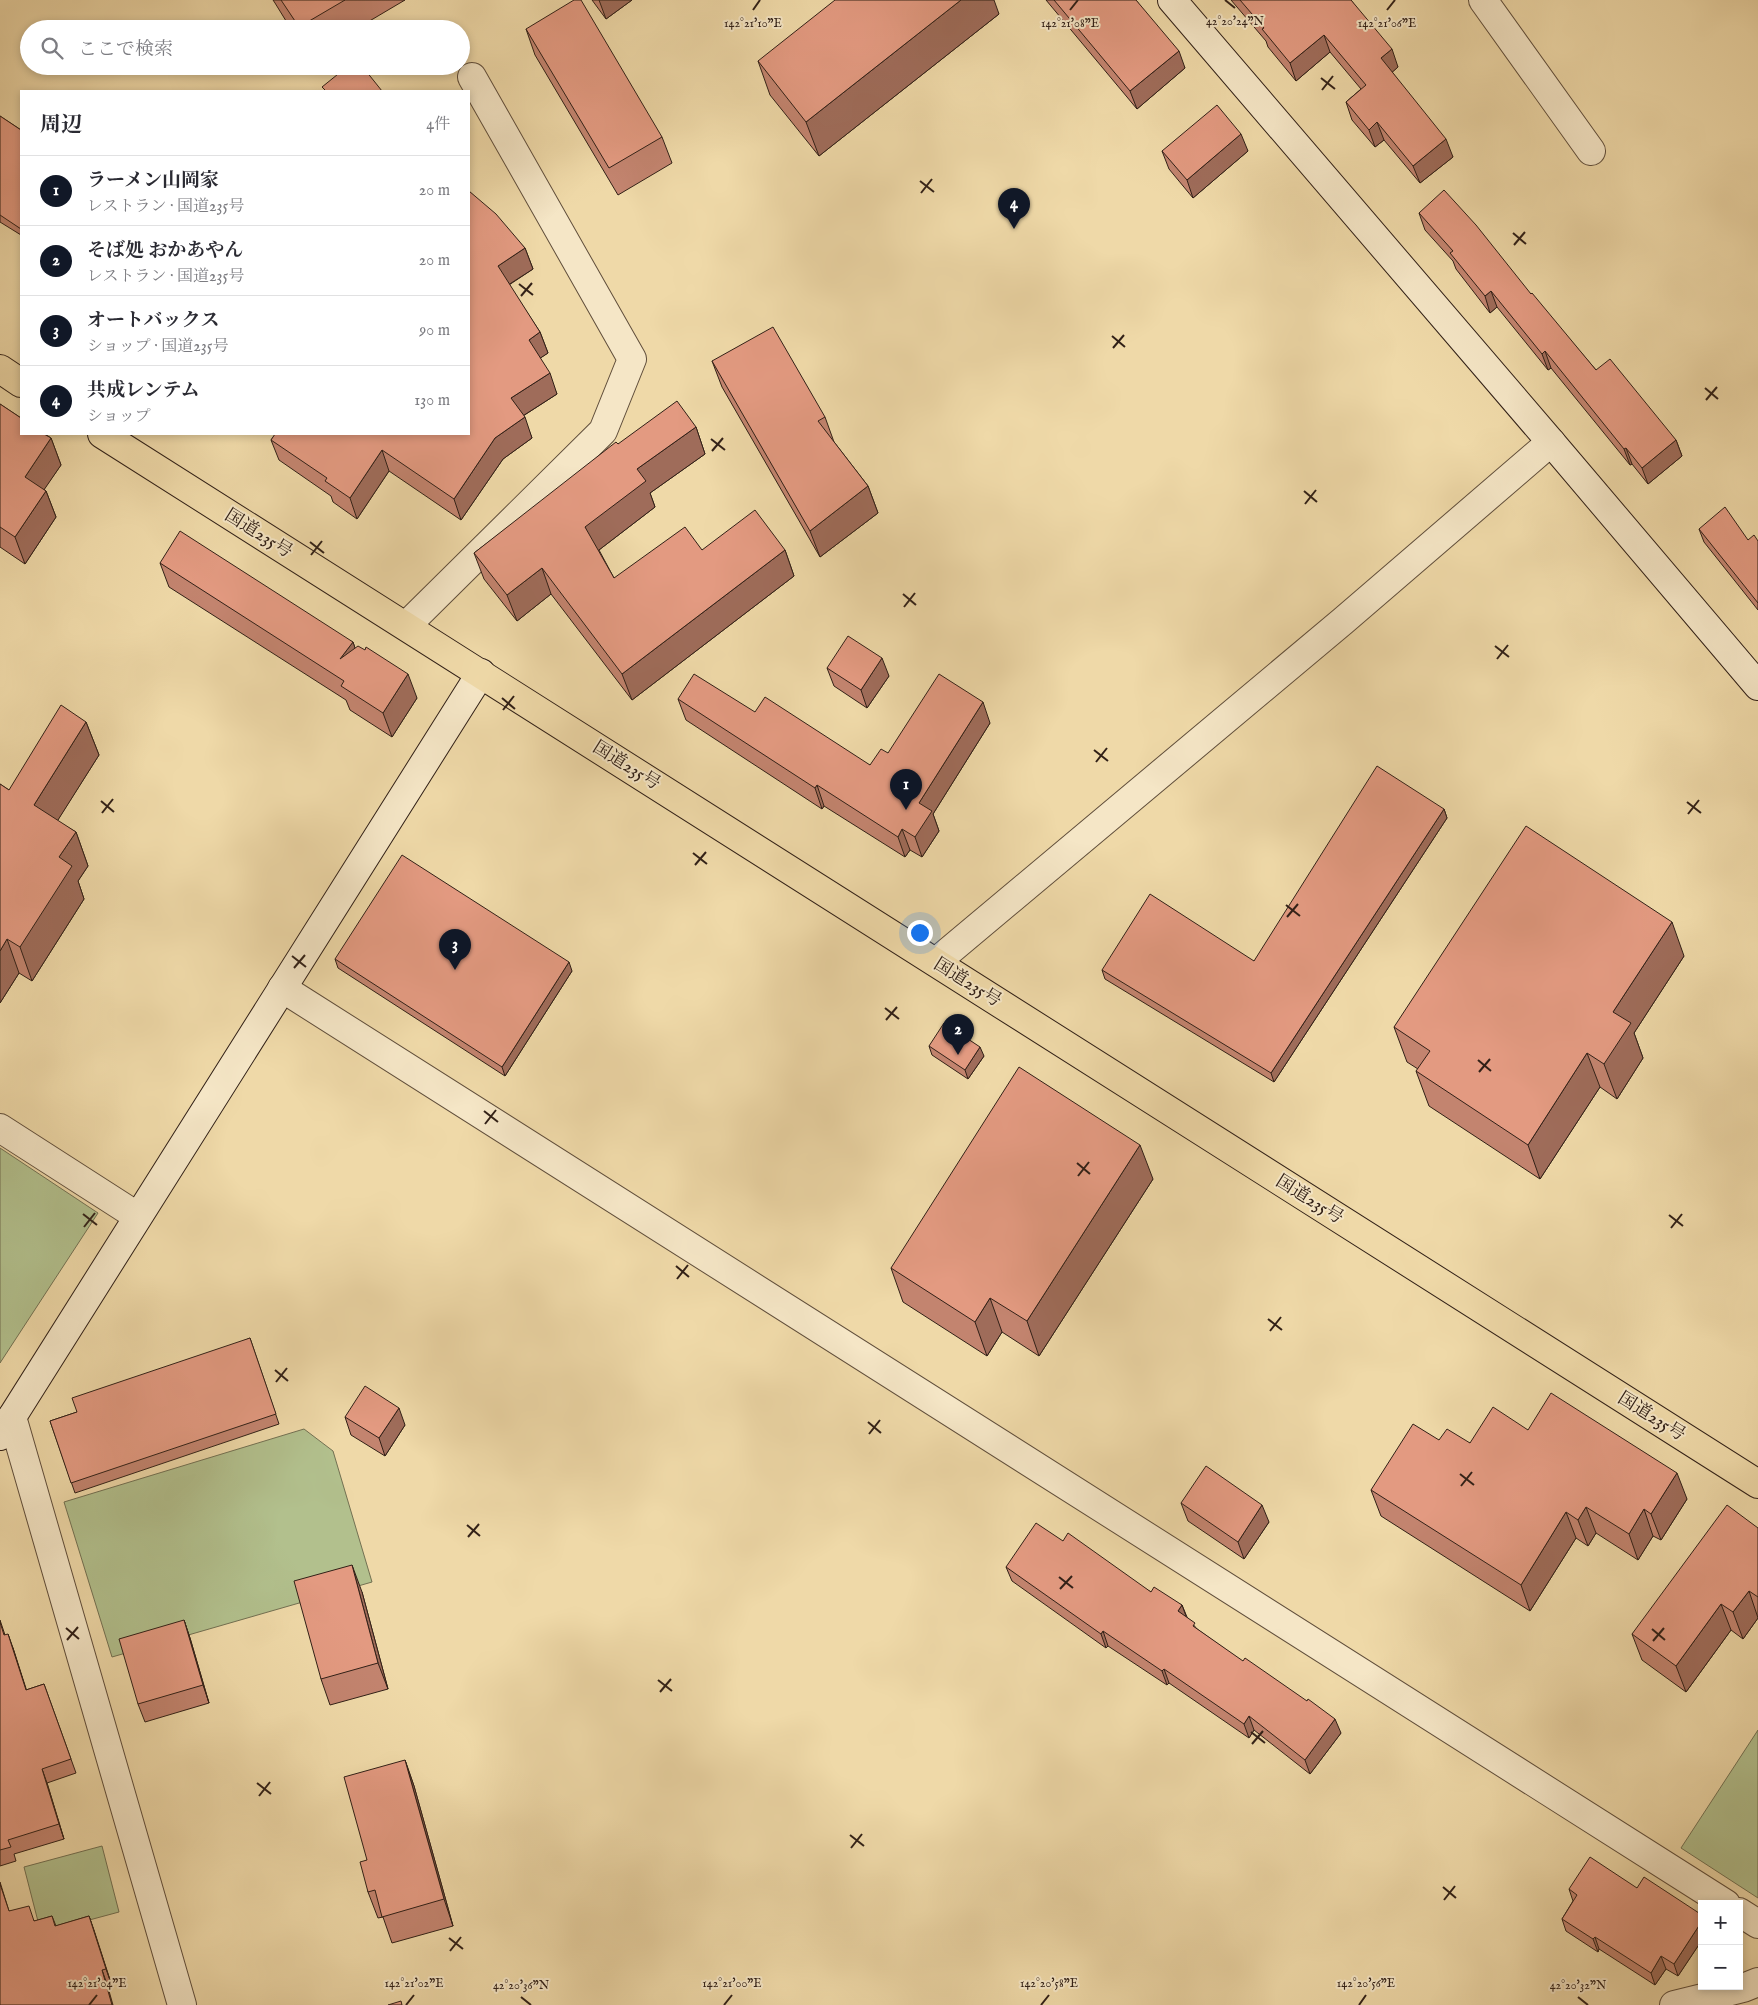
<!DOCTYPE html>
<html lang="ja">
<head>
<meta charset="utf-8">
<style>
  body { margin:0; font-family:"IM FELL English","Noto Serif JP",serif; background:#f2f2f3; color:#2b2b33 }
  .controls { position:absolute; right:15px; bottom:15px; display:grid; overflow:hidden; border-radius:0px; box-shadow:0 2px 8px #0003 }
  .controls button { width:45px; height:45px; display:grid; place-items:center; padding:0; border:0; border-bottom:1px solid #e1e1e2; background:#fff; color:#2b2b33; font:25px sans-serif }
  .you { position:absolute; left:919px; top:932px; width:18px; height:18px; margin:-12px; border:4px solid #fff; border-radius:50%; background:#1a73e8; box-shadow:0 0 0 8px #1a73e833 }
  .badge { display:grid; place-items:center; width:32px; height:32px; border-radius:50%; background:#111827; color:#fff; font-size:16px; font-weight:700 }
  .pin { position:absolute; translate:-50% -41px; filter:drop-shadow(0 1px 2px #0008) }
  .pin::after { content:''; position:absolute; top:26px; width:18px; height:15px; background:inherit; clip-path:polygon(0 0,100% 0,50% 100%) }
  .list { margin:0; padding:0; list-style:none }
  h2 { display:flex; justify-content:space-between; align-items:center; height:65px; margin:0; padding:0 20px; font-size:21px }
  h2 small { font-size:16px; font-weight:400; color:#7c7c81 }
  .list li { display:grid; grid-template-columns:32px 1fr auto; gap:15px; align-items:center; box-sizing:border-box; height:70px; padding:0 20px; border-top:1px solid #e1e1e2 }
  .list b { display:block; font-size:19px; white-space:nowrap }
  .list p { margin:0; font-size:16px; white-space:nowrap; color:#7c7c81 }
  .list em { font-size:16px; font-style:normal; color:#7c7c81 }
  .icon { flex:none; width:28px; height:28px; fill:none; stroke:currentColor; stroke-width:2; stroke-linecap:round; stroke-linejoin:round }
  .map { position:relative; flex:none; width:1758px; height:2005px; overflow:hidden }
  .search { position:absolute; background:#fff; box-shadow:0 2px 8px #0003; left:20px; top:20px; width:450px; height:55px; display:flex; align-items:center; gap:12px; box-sizing:border-box; padding:0 18px; border-radius:28px; color:#7c7c81; font-size:19px }
  .panel { position:absolute; background:#fff; box-shadow:0 2px 8px #0003; left:20px; top:90px; width:450px; height:345px; border-radius:0px }
  .map>svg:first-child { display:block }
</style>
</head>
<body>
<div class="map">
<svg width="1758" height="2005" viewBox="0 0 1758 2005">
  <rect width="100%" height="100%" fill="#efd9a8"/>
  <filter id="stains"><feTurbulence type="fractalNoise" baseFrequency=".004" numOctaves="4"/><feColorMatrix values="0 0 0 0 .2 0 0 0 0 .09 0 0 0 0 .02 0 0 0 .5 -.17"/></filter>
  <radialGradient id="worn" r=".72"><stop offset=".6" stop-color="#630" stop-opacity="0"/><stop offset="1" stop-color="#630" stop-opacity=".3"/></radialGradient>
  <g fill="#b2c08d" stroke="#727052">
    <path d="M0,1148l98,65 -98,150z"/>
    <path d="M304,1429l29,22 39,131 -260,75 -48,-155z"/>
    <path d="M1758,1730v168l-77,-50z"/>
    <path d="M102,1846l17,66 -78,21 -17,-66z"/>
  </g>
  <g fill="none" stroke-linecap="round" stroke-linejoin="round">
    <defs>
      <g id="street">
        <path d="M1483,0l108,151"/>
        <path d="M406,626l197,-195 29,-72 -160,-282"/>
        <path d="M936,962l407,-341 208,-179"/>
        <path d="M282,988l1444,916"/>
        <path d="M0,1128l137,88"/>
        <path d="M12,1417l170,588"/>
        <path d="M1739,1912l19,12"/>
        <path d="M1674,2005l69,-17 15,-6"/>
      </g>
      <g id="secondary">
        <path d="M1172,0l379,442 207,244"/>
        <path d="M0,1436l481,-763"/>
      </g>
      <g id="highway">
        <path d="M0,369l21,14"/>
        <path d="M102,434l1656,1050"/>
      </g>
    </defs>
    <use href="#street" stroke="#604e3b" stroke-width="30"/>
    <use href="#secondary" stroke="#312017" stroke-width="30"/>
    <use href="#highway" stroke="#312017" stroke-width="30"/>
    <use href="#street" stroke="#f5e6c6" stroke-width="28"/>
    <use href="#secondary" stroke="#f5e6c6" stroke-width="28"/>
    <use href="#highway" stroke="#efd9a8" stroke-width="28"/>
  </g>
  <g fill="#c3846f" stroke="#312017">
    <path d="M273,0h132l-49,29h-65l-16,-26z"/>
    <path d="M592,0h40l-26,19z"/>
    <path d="M1046,0h90l49,68 -48,41z"/>
    <path d="M1231,0h120l47,67 -6,5 61,85 -33,26 -36,-43 -9,7 -23,-27 -6,-18 15,-13 -31,-37 -34,29 -28,-34 -2,-6z"/>
    <path d="M999,14l-180,142 -49,-61 -12,-34z"/>
    <path d="M526,29l136,108 10,26 -54,32 -83,-140z"/>
    <path d="M0,116l21,14v105l-21,-13z"/>
    <path d="M1162,151h86l-55,47 -24,-29z"/>
    <path d="M469,191l56,57 8,21 -24,16 31,47 8,21 -8,5 17,36 -34,22 9,22 -29,21 -42,61 -72,-49 -32,48 -24,-17 -2,-6 -52,-36 -8,-20z"/>
    <path d="M1419,213l112,81 65,76 80,70 6,16 -34,28 -16,-20 -2,1 -79,-97 -3,2 -51,-63 -7,6 -34,-44 -3,-8 -28,-31z"/>
    <path d="M712,361l113,56 9,25 34,44 10,27 -58,44 -98,-170z"/>
    <path d="M0,404l51,34 10,27 -17,24 2,2 10,26 -31,47 -25,-17z"/>
    <path d="M696,427l9,27 -55,39 5,14 -56,43 15,28 88,-28h83l9,26 -162,124 -81,-106 -34,27 -33,-42 -10,-26 144,-109z"/>
    <path d="M1699,529l49,11 10,1v69l-54,-68z"/>
    <path d="M160,563l193,79 2,6 62,50 -25,39 -42,-27 -4,-10 -177,-113z"/>
    <path d="M827,668l62,8 -22,32 -33,-22z"/>
    <path d="M678,699l192,66 18,-12 102,-30 -57,91 6,17 -17,26 -12,-7 -5,7 -81,-51 -2,3 -136,-89z"/>
    <path d="M86,722l13,33 -42,66 19,11 12,34 -10,15 6,18 -52,82 -13,-8 -19,30v-219l9,6z"/>
    <path d="M1444,809l3,9 -173,264 -169,-103 -3,-9 152,-9z"/>
    <path d="M1684,956l-50,77 9,25 -26,41 -17,-12 -60,92 -111,-73 -13,-35 2,-2 -11,-7 -13,-35z"/>
    <path d="M335,959l237,12 -67,105 -167,-108z"/>
    <path d="M929,1046l55,10 -16,23 -36,-24z"/>
    <path d="M1153,1179l-114,177 -37,-24 -15,24 -84,-54 -12,-34z"/>
    <path d="M250,1338l29,86 -204,69 -25,-72 27,-9z"/>
    <path d="M345,1417l60,8 -20,31 -34,-21z"/>
    <path d="M1528,1430l159,69 -26,41 -8,-4 -15,24 -42,-27 -8,13 -12,-8 -46,73 -149,-95 -10,-26 68,-50 31,3z"/>
    <path d="M1181,1503l88,19 -25,37 -56,-38z"/>
    <path d="M1758,1528v90l-15,21 -12,-9 -45,62 -44,-32 -10,-26z"/>
    <path d="M1063,1541l88,51 31,13 5,12 10,12 144,104 -31,41 -56,-44 -5,8 -80,-55 -2,2 -59,-39 -2,2 -94,-67 -6,-14z"/>
    <path d="M362,1592l26,97 -58,16 -9,-26z"/>
    <path d="M0,1620l5,15 8,13 13,42 18,-6 32,89 -29,10 17,56 -50,15 2,7 -16,5z"/>
    <path d="M184,1620l6,18 19,65 -64,19 -7,-18z"/>
    <path d="M405,1760l9,26 39,140 -61,17 -9,-26 -5,1 -10,-26 -1,-32z"/>
    <path d="M0,1882l9,29 26,10 17,-5 4,10 33,-10 22,67 -111,22z"/>
    <path d="M1637,1888l65,27v25l-24,36 -12,-7 -11,16 -56,-36 -1,3 -32,-21 -4,-12 11,-18 -4,-12z"/>
  </g>
  <g fill="#9f6c5a" stroke="#312017">
    <path d="M599,0h33l-26,19z"/>
    <path d="M961,0h33l5,14 -180,142 -13,-34z"/>
    <path d="M1324,35l6,17 -34,29 -6,-18z"/>
    <path d="M1392,49l6,18 -10,9 -7,-18z"/>
    <path d="M1179,51l6,17 -48,41 -7,-18z"/>
    <path d="M1377,122l7,18 -9,7 -6,-17z"/>
    <path d="M1241,134l7,17 -55,47 -6,-18z"/>
    <path d="M1446,139l7,18 -33,26 -7,-17z"/>
    <path d="M525,248l8,21 -28,18 -7,-21z"/>
    <path d="M1491,291l6,16 -7,6 -5,-17z"/>
    <path d="M540,332l8,21 -12,8 -7,-21z"/>
    <path d="M1545,351l6,17 -3,2 -6,-16z"/>
    <path d="M550,373l7,21 -39,25 -7,-21z"/>
    <path d="M525,417l7,21 -29,21 -42,61 -7,-21 41,-61z"/>
    <path d="M696,427l9,27 -55,39 5,14 -60,46 -10,-26 52,-58z"/>
    <path d="M51,438l10,27 -26,38 -10,-26z"/>
    <path d="M1676,440l6,16 -34,28 -6,-16z"/>
    <path d="M1626,448l6,16 -2,1 -6,-16z"/>
    <path d="M382,450l7,21 -32,48 -7,-21z"/>
    <path d="M868,486l10,27 -58,44 -10,-26z"/>
    <path d="M46,491l10,26 -31,47 -10,-27z"/>
    <path d="M785,550l9,26 -162,124 -10,-26z"/>
    <path d="M542,568l9,26 -34,27 -10,-26z"/>
    <path d="M353,642l8,24 -21,-7z"/>
    <path d="M882,658l7,18 -22,32 -6,-18z"/>
    <path d="M408,674l9,24 -25,39 -9,-24z"/>
    <path d="M983,702l7,21 -57,91 6,17 -17,26 -7,-20 4,-34z"/>
    <path d="M86,722l13,33 -53,84 -12,-34z"/>
    <path d="M817,785l7,21 -2,3 -7,-21z"/>
    <path d="M1444,809l3,9 -173,264 -3,-9z"/>
    <path d="M902,829l8,21 -5,7 -7,-20z"/>
    <path d="M76,832l12,34 -10,15 6,18 -52,82 -12,-34 39,-90z"/>
    <path d="M1672,922l12,34 -50,77 9,25 -26,41 -13,-35 9,-52z"/>
    <path d="M7,939l12,34 -19,30v-52z"/>
    <path d="M569,962l3,9 -67,105 -3,-9z"/>
    <path d="M980,1047l4,9 -16,23 -3,-9z"/>
    <path d="M1587,1053l13,34 -60,92 -12,-34z"/>
    <path d="M1140,1145l13,34 -114,177 -12,-35z"/>
    <path d="M990,1298l12,34 -15,24 -12,-34z"/>
    <path d="M399,1408l6,17 -20,31 -6,-18z"/>
    <path d="M1677,1473l10,26 -26,41 -10,-26z"/>
    <path d="M1262,1505l7,17 -25,37 -6,-17z"/>
    <path d="M1586,1507l10,26 -8,13 -10,-26z"/>
    <path d="M1644,1509l9,27 -15,24 -9,-26z"/>
    <path d="M1566,1512l10,26 -46,73 -9,-26z"/>
    <path d="M352,1565l10,27 26,97 -10,-26z"/>
    <path d="M1749,1591l9,27 -15,21 -10,-27z"/>
    <path d="M1721,1604l10,26 -45,62 -10,-26z"/>
    <path d="M1182,1605l5,14 -9,-8z"/>
    <path d="M184,1620l6,18 19,65 -6,-18z"/>
    <path d="M1103,1631l5,15 -2,2 -5,-14z"/>
    <path d="M8,1634l5,14 18,56 -5,-14z"/>
    <path d="M1164,1669l5,14 -2,2 -5,-14z"/>
    <path d="M1249,1716l5,14 -5,8 -5,-14z"/>
    <path d="M1335,1719l6,14 -31,41 -5,-14z"/>
    <path d="M405,1760l9,26 39,140 -9,-27z"/>
    <path d="M42,1769l5,14 17,56 -5,-15z"/>
    <path d="M89,1916l5,14 17,53 -5,-14z"/>
    <path d="M1702,1921v19l-24,36 -4,-12z"/>
    <path d="M1595,1937l4,12 -1,3 -5,-13z"/>
    <path d="M1661,1956l5,13 -11,16 -4,-12z"/>
    <path d="M102,1970l5,14 6,21h-1z"/>
  </g>
  <g fill="#e39a81" stroke="#312017">
    <path d="M281,0h64l-46,27z"/>
    <path d="M574,0h7l81,137 -53,31 -83,-139z"/>
    <path d="M835,0h126l-155,122 -48,-61z"/>
    <path d="M1054,0h82l43,51 -49,40z"/>
    <path d="M1240,0h111l41,49 -11,9 65,81 -33,27 -36,-44 -8,8 -23,-28 20,-17 -42,-50 -34,28 -28,-34 2,-1z"/>
    <path d="M348,66h14l20,25h-56l-4,-4z"/>
    <path d="M1217,105l24,29 -54,46 -25,-29z"/>
    <path d="M0,116l21,14v99l-21,-14z"/>
    <path d="M1444,190l32,35 55,69 1,-1 64,77 14,-11 66,81 -34,28 -16,-20 -2,1 -79,-98 -3,3 -51,-63 -6,5 -35,-43 3,-2 -34,-38z"/>
    <path d="M469,191l27,23 29,34 -27,18 42,66 -11,8 21,33 -39,25 14,19 -30,21 -41,61 -72,-49 -32,48 -25,-17 2,-3 -56,-38 4,-6h194z"/>
    <path d="M773,327l52,90 -7,4 50,65 -58,45 -98,-170z"/>
    <path d="M677,401l19,26 -59,42 9,12 -61,46 29,51 71,-51 17,23 53,-40 30,40 -163,124 -80,-106 -35,27 -33,-42 142,-111 2,2z"/>
    <path d="M0,404l21,14v16h23l7,4 -26,39 21,14 -31,46 -15,-10z"/>
    <path d="M1725,507l23,33 6,-5 4,6v62l-59,-74z"/>
    <path d="M180,531l173,111 -13,17 18,-13 7,4 1,-3 42,27 -25,39 -42,-27 3,-5 -184,-118z"/>
    <path d="M848,636l34,22 -21,32 -34,-22z"/>
    <path d="M694,674l61,38 10,-15 105,68 11,-16 7,4 51,-79 44,28 -64,101 13,8 -17,26 -13,-8 -4,8 -81,-52 -2,3 -137,-89z"/>
    <path d="M61,705l25,17 -52,83 42,27 -17,25 13,9 -52,81 -13,-8 -7,12v-167l9,6z"/>
    <path d="M1377,766l67,43 -173,264 -169,-103 48,-76 104,67z"/>
    <path d="M1526,826l146,96 -59,90 18,11 -27,41 -17,-11 -59,92 -112,-74 14,-20 -36,-24z"/>
    <path d="M402,855l167,107 -67,105 -167,-108z"/>
    <path d="M944,1023l36,24 -15,23 -36,-24z"/>
    <path d="M1019,1067l121,78 -113,176 -37,-23 -15,24 -84,-54z"/>
    <path d="M250,1338l26,76 -205,69 -21,-62 27,-9 -5,-14z"/>
    <path d="M365,1386l34,22 -20,30 -34,-21z"/>
    <path d="M1551,1393l126,80 -26,41 -7,-5 -15,25 -43,-27 -8,13 -12,-8 -45,73 -150,-95 42,-66 26,16 8,-11 23,14 23,-36 35,23z"/>
    <path d="M1206,1466l56,39 -24,37 -57,-39z"/>
    <path d="M1727,1505l31,23v69l-9,-6 -16,21 -12,-8 -45,62 -44,-32z"/>
    <path d="M1036,1523l27,18 5,-8 83,59 3,-5 28,18 -4,6 17,12 -2,3 50,35 2,-3 62,43 1,-2 27,20 -30,41 -56,-44 -5,8 -80,-55 -2,2 -59,-40 -2,3 -95,-67z"/>
    <path d="M352,1565l26,98 -57,16 -27,-98z"/>
    <path d="M184,1620l19,65 -65,19 -19,-65z"/>
    <path d="M0,1622l4,13 4,-1 18,56 18,-6 27,75 -29,10 17,55 -51,16 3,7 -11,3z"/>
    <path d="M405,1760l39,139 -62,18 -7,-27 -7,2 -8,-30 7,-2 -23,-83z"/>
    <path d="M1590,1857l47,31 7,-11 58,38v6l-28,43 -13,-8 -10,17 -56,-36 -2,2 -31,-20 15,-24 -8,-6z"/>
    <path d="M0,1884l9,27 20,-5 5,15 18,-5 3,10 34,-10 17,53 -4,1 10,35h-112z"/>
    <path d="M401,2001l1,4h-14z"/>
  </g>
  <path fill="none" stroke="#312017" stroke-width="2" d="M1225,0l10,8M753,10l7,-10M1070,10l8,-10M1387,10l8,-10M1321,78l14,11M1322,90l11,-14M920,181l14,11M921,193l11,-14M1513,233l13,11M1514,245l11,-13M519,284l14,11M521,296l11,-13M1112,336l13,11M1113,348l11,-13M1705,388l13,11M1706,400l11,-13M711,439l14,11M712,451l11,-13M1304,491l13,11M1305,504l11,-14M310,542l14,11M311,555l11,-14M903,594l13,11M904,607l11,-14M1495,646l14,11M1497,659l11,-14M502,698l13,11M503,710l11,-14M1094,750l14,11M1096,762l11,-14M101,801l13,11M1687,802l14,11M102,813l11,-14M1688,814l11,-14M693,853l14,11M695,865l11,-13M1286,905l14,11M1287,917l11,-13M292,956l14,11M294,968l11,-13M885,1008l14,11M886,1020l11,-13M1478,1060l13,11M1479,1072l11,-13M484,1111l14,11M485,1124l11,-14M1077,1163l13,11M1078,1176l11,-14M83,1214l14,11M1669,1215l14,11M84,1227l11,-14M1671,1228l11,-14M676,1266l13,11M677,1279l11,-14M1268,1319l14,11M1270,1331l11,-14M275,1370l13,11M276,1382l11,-14M868,1422l13,11M869,1434l11,-14M1460,1474l14,11M1461,1486l11,-14M467,1525l13,11M468,1537l11,-13M1059,1577l14,11M1060,1589l12,-13M66,1628l13,11M1652,1629l13,11M67,1640l11,-13M1653,1641l11,-13M658,1680l14,11M660,1692l11,-13M1251,1732l14,11M1252,1744l11,-13M257,1783l14,11M259,1796l11,-14M850,1835l14,11M851,1848l11,-14M1443,1887l13,11M1444,1900l11,-14M449,1938l14,11M450,1951l11,-14M521,1997l10,8M1578,1997l10,8M89,2005l8,-10M406,2005l8,-10M724,2005l8,-10M1041,2005l8,-10M1359,2005l7,-10"/>
  <g text-anchor="middle" stroke-width="4" stroke-linejoin="round" paint-order="stroke">
    <g font-size="18" fill="#312017" stroke="#f5e6c6">
      <text transform="translate(259 533) rotate(32)" y="6">国道235号</text>
      <text transform="translate(627 765) rotate(32)" y="6">国道235号</text>
      <text transform="translate(968 982) rotate(32)" y="6">国道235号</text>
      <text transform="translate(1310 1199) rotate(32)" y="6">国道235号</text>
      <text transform="translate(1652 1416) rotate(32)" y="6">国道235号</text>
    </g>
  </g>
  <g font-size="12" text-anchor="middle" fill="#312017" stroke="#f5e6c6" stroke-width="4" stroke-linejoin="round" paint-order="stroke">
    <text x="1235" y="25">42°20'24"N</text>
    <text x="753" y="27">142°21'10"E</text>
    <text x="1070" y="27">142°21'08"E</text>
    <text x="1387" y="27">142°21'06"E</text>
    <text x="97" y="1987">142°21'04"E</text>
    <text x="414" y="1987">142°21'02"E</text>
    <text x="732" y="1987">142°21'00"E</text>
    <text x="1049" y="1987">142°20'58"E</text>
    <text x="1366" y="1987">142°20'56"E</text>
    <text x="521" y="1989">42°20'36"N</text>
    <text x="1578" y="1989">42°20'32"N</text>
  </g>
  <rect width="100%" height="100%" filter="url(#stains)"/>
  <rect width="100%" height="100%" fill="url(#worn)"/>
</svg>
<div class="controls">
<button>+</button>
<button>−</button>
</div>
<div class="you"></div>
<div class="pin badge" style="left:906px;top:810px">1</div>
<div class="pin badge" style="left:958px;top:1055px">2</div>
<div class="pin badge" style="left:455px;top:970px">3</div>
<div class="pin badge" style="left:1014px;top:229px">4</div>
<div class="search"><svg class="icon" aria-label="search" viewBox="0 0 24 24"><circle cx="10" cy="10" r="6"/><path d="M15 15l6 6"/></svg>ここで検索</div>
<section class="panel">
<h2>周辺<small>4件</small></h2>
<ul class="list">
<li><span class="badge">1</span><div><b>ラーメン山岡家</b><p>レストラン · 国道235号</p></div><em>20 m</em></li>
<li><span class="badge">2</span><div><b>そば処 おかあやん</b><p>レストラン · 国道235号</p></div><em>20 m</em></li>
<li><span class="badge">3</span><div><b>オートバックス</b><p>ショップ · 国道235号</p></div><em>90 m</em></li>
<li><span class="badge">4</span><div><b>共成レンテム</b><p>ショップ</p></div><em>130 m</em></li>
</ul>
</section>
</div>
</body>
</html>
